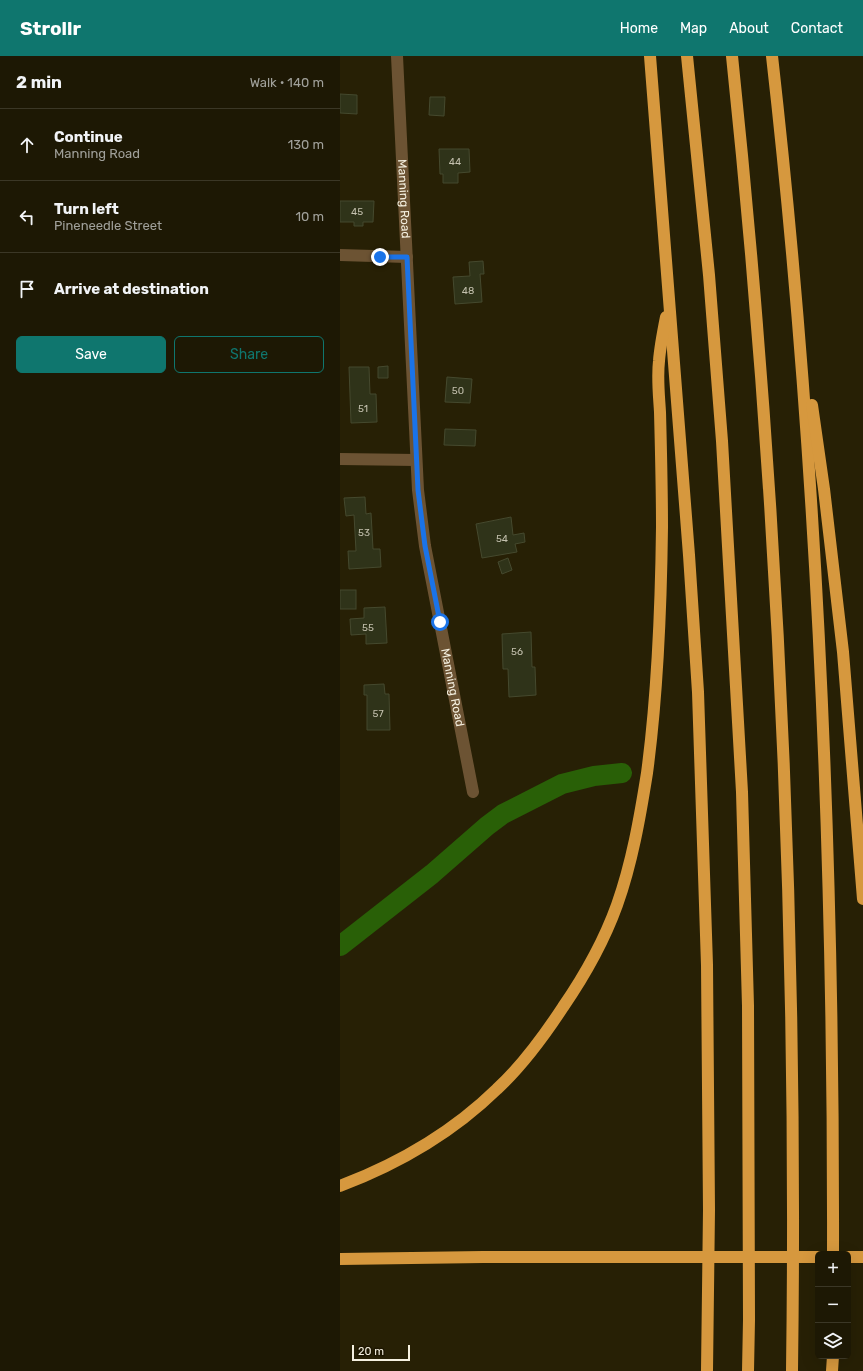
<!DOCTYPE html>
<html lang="en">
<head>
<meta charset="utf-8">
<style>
  body { margin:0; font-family:Rubik,sans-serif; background:#2a2513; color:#f1f3f6 }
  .controls { position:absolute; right:12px; bottom:12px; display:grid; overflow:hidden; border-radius:6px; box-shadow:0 4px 16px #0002 }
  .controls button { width:36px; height:36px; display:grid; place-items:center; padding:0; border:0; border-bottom:1px solid #3b3726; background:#1d1804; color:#f1f3f6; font:20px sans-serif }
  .scale { position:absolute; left:12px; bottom:10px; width:58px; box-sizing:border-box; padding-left:4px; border:2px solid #f5f0e0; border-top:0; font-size:11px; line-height:14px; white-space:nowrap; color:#f5f0e0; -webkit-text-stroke:3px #1d1600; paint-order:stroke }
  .stop { position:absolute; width:12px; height:12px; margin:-9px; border:3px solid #1a73e8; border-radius:50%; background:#fff }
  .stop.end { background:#1a73e8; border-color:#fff; box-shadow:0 1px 4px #0008 }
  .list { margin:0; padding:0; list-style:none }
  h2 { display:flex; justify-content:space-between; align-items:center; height:52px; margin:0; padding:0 16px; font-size:17px }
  h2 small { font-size:13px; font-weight:400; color:#a0a09a }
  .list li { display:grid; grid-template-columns:26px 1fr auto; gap:12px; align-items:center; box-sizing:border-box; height:72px; padding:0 16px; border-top:1px solid #3b3726 }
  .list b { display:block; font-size:15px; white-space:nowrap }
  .list p { margin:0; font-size:13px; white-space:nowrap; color:#a0a09a }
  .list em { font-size:13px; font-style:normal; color:#a0a09a }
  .actions { display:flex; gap:8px; padding:12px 16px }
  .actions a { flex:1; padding:9px 0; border:1px solid #0f766e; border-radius:6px; text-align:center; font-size:14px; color:#0f766e }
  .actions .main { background:#0f766e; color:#fff }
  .icon { flex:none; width:22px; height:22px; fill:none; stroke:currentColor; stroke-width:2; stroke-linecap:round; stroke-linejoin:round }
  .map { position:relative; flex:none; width:523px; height:1315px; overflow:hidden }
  header { display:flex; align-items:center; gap:24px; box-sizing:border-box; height:56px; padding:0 20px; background:#0f766e; color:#fff }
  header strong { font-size:19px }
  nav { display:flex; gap:22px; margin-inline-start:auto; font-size:14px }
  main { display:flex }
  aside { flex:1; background:#1d1804 }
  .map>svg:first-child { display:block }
</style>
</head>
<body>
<header>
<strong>Strollr</strong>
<nav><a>Home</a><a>Map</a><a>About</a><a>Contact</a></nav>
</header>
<main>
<aside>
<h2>2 min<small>Walk · 140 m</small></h2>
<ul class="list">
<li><svg class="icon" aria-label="ahead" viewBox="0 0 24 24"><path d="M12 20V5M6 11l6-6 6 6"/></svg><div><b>Continue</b><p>Manning Road</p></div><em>130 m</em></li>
<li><svg class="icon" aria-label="left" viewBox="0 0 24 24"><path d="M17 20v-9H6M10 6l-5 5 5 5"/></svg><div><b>Turn left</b><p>Pineneedle Street</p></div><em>10 m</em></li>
<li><svg class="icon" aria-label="arrive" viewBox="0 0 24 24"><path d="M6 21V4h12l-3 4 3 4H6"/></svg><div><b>Arrive at destination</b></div></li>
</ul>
<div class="actions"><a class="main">Save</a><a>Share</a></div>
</aside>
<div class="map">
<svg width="523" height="1315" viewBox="0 0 523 1315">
  <rect width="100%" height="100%" fill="#272005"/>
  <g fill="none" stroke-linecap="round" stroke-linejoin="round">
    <path stroke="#296007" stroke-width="20" d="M0,890l92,-72 55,-48 16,-12 59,-30 32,-8 28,-3"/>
  </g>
  <g fill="#2f3319" stroke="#45492e">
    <path d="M0,38l17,1v19l-17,-1z"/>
    <path d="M90,41h15l-1,19 -15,-1z"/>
    <path d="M99,93h30l1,23 -12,1v10h-15v-9h-3z"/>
    <path d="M0,145h34l-1,21h-10v4h-9v-4h-14z"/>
    <path d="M143,205l1,13h-4l2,28 -27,2 -2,-27 17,-1 -1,-14z"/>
    <path d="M48,310v12h-10v-11z"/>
    <path d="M9,311h20l1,27h6l1,28 -26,1z"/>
    <path d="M107,321l25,2 -2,24 -25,-1z"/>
    <path d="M105,373l31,1 -1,16 -31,-1z"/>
    <path d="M25,441l1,17 5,-1 2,36h7l1,18 -32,2 -1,-18h8l-2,-36 -8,1 -2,-18z"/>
    <path d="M171,461l2,18 11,-2 1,9 -10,2 2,8 -35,6 -6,-34z"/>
    <path d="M168,502l4,12 -10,4 -4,-12z"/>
    <rect x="0" y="534" width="16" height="19"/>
    <path d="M45,551l2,36 -21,1v-10l-15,1 -1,-16 14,-1v-10z"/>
    <path d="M191,576l1,35h3l1,28 -27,2 -1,-28h-5l-1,-35z"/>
    <path d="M44,628l1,10h4l1,36h-23v-35h-3v-10z"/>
  </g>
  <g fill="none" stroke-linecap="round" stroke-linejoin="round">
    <g stroke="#6c5333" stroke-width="12">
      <path id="s1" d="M57,0l21,434 7,56 48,246"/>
      <path d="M0,199l67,2"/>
      <path d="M0,403l76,1"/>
    </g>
    <g stroke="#d6983e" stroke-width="12">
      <path d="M310,0l39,499 9,137 9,273 2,245 -2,161"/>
      <path d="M347,0l22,219 13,166 20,351 6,214 1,314 -1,51"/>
      <path d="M392,0c46,437 66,876 60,1315"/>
      <path d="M432,0c45,397 62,798 61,1198"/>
      <path d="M472,349l12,84 19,163 20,247"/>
      <path d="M0,1130c58,-22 113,-54 157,-97 26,-24 47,-53 66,-82 22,-32 41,-66 54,-102 15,-42 23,-88 30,-132 11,-82 14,-164 15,-246 0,-38 -1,-77 -2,-115 -1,-17 -3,-34 -1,-51 1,-14 4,-29 7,-44"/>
      <path d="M508,1201h15"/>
      <path d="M0,1203l143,-2h335"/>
      <path d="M492,1315l1,-15"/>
    </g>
  </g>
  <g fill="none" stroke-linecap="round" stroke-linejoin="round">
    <path stroke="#1a73e8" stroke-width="5" d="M40,201h27l11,233 7,56 15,76"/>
  </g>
  <g text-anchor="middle" stroke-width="3.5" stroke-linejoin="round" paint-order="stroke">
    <g font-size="10" fill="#c4c1ae">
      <text x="115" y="109">44</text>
      <text x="17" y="159">45</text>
      <text x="128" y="238">48</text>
      <text x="118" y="338">50</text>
      <text x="23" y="356">51</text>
      <text x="24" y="480">53</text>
      <text x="162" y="486">54</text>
      <text x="28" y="575">55</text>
      <text x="177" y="599">56</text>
      <text x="38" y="661">57</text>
    </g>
    <g font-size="12" fill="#f5f0e0" stroke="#1d1600">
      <text dy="4" stroke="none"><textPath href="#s1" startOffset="143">Manning Road</textPath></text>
      <text dy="4" stroke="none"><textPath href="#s1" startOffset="635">Manning Road</textPath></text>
    </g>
  </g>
</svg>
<div class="controls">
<button>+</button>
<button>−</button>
<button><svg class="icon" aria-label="layers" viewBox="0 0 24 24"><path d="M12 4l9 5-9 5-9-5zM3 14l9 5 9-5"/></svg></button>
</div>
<div class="scale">20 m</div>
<div class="stop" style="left:100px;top:566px"></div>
<div class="stop end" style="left:40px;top:201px"></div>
</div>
</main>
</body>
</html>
